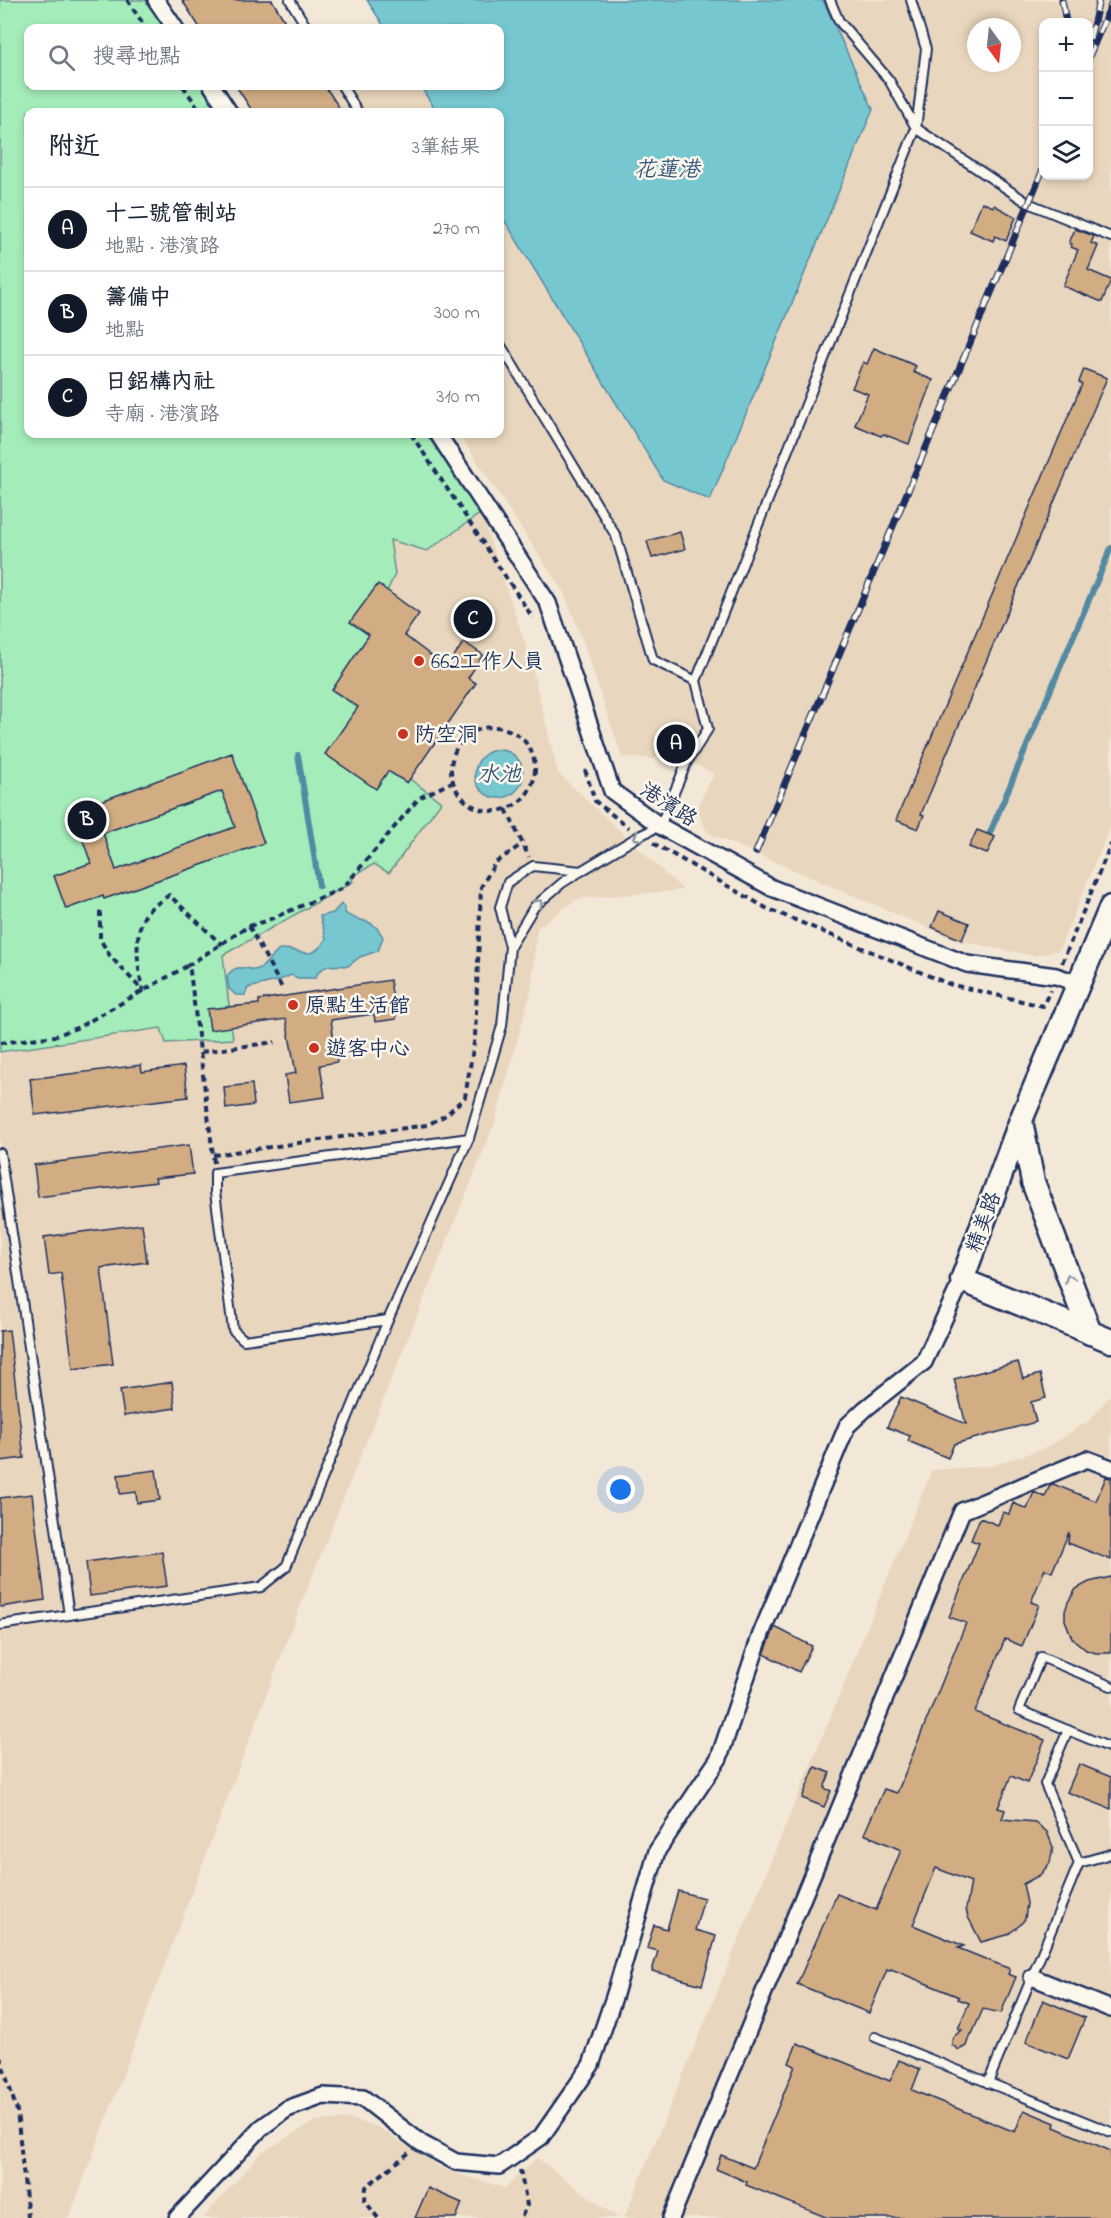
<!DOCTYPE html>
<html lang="zh-TW">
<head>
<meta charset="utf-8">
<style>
  body { margin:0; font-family:"Indie Flower","LXGW WenKai TC",sans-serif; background:#f6f6f7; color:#1f2937 }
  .controls { position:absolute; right:18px; top:18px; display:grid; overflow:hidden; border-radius:12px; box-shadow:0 3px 9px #0003 }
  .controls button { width:54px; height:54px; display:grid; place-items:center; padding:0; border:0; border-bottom:2px solid #e0e1e3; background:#fff; color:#1f2937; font:30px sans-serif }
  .compass { position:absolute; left:967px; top:18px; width:54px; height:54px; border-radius:50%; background:#fff; box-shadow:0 3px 9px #0003; rotate:165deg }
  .you { position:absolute; left:621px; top:1490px; width:21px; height:21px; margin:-15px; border:4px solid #fff; border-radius:50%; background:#1a73e8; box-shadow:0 0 0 9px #1a73e833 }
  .badge { display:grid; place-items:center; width:39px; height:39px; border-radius:50%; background:#111827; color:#fff; font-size:20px; font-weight:700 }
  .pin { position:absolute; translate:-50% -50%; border:3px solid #fff; box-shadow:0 2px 6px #0006 }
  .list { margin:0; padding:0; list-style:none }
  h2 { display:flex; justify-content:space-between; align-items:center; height:78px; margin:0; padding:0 24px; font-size:26px }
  h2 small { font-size:20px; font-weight:400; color:#747a83 }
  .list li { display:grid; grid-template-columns:39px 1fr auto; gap:18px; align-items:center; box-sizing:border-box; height:84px; padding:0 24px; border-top:2px solid #e0e1e3 }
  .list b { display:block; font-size:22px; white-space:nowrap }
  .list p { margin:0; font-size:20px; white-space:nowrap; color:#747a83 }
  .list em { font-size:20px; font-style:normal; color:#747a83 }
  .icon { flex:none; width:33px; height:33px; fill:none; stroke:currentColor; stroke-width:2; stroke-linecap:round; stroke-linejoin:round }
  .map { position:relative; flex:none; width:1111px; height:2218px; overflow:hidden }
  .search { position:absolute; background:#fff; box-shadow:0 3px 9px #0003; left:24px; top:24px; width:480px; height:66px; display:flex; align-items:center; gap:15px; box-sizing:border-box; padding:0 21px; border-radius:12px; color:#747a83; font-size:22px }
  .panel { position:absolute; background:#fff; box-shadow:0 3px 9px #0003; left:24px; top:108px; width:480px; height:330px; border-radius:12px }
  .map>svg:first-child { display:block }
</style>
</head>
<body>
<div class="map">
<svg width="1111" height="2218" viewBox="0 0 1111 2218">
  <rect width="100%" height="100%" fill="#f3e8d7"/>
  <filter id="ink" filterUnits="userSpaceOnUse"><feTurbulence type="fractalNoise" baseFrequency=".0167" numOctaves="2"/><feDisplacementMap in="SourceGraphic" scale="12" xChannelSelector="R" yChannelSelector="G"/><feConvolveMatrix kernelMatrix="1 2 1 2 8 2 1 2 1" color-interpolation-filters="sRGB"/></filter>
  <g filter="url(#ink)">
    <g fill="#e9d6be" fill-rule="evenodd">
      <path d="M0,0l28,28v406h400l53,79 48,142 29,118 125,117 -106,9 -40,29 -6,63 -36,131 -200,497 -226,599h-69z"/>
      <path d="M823,0h288v825l-52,125 -24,6 -76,-15 -247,-106 -7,-6 -7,-20 3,-10 13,-25 -37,-19 -17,-6 -5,10 -33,-2 -41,-121 -17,-43 -105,-159h41v-221l164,266 209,-370zM1044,22h44v154h-44zM976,27h36v36h-36z"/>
      <path d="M325,86h95l17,26h-95z"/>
      <path d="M1111,1394v824h-487l308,-748 59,-4 57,-19 42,-27z"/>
      <path d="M348,2119l28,7 69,44 60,18 32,-30 81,60h-415l58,-65 54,-32z"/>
    </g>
    <path fill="#a4edba" stroke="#608e8c" stroke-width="1.5" d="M0,0h163l18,28h-153v58h187l17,26h-204v322h400l53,79 -54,38 -37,-11 5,34 -17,37 -15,134 78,57 -52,71 -15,-9 -23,13 2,5 -130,73 10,84 -67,4 -5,-15 -161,24z"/>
    <g fill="#77c7d1" stroke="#528aa3" stroke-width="1.5">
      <path d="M367,0h456l50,109 -163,391 -47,-20 -163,-267v-101h-63l-17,-26h80v-58h-115z"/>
      <circle cx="499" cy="774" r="24"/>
      <path d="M341,904l4,4v5c17,12 26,2 38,24l-5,14 -18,6 -12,9c-15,-1 -26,-3 -33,12h-17l-7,-3 -11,5 -32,8 -3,7h-9l-7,-6 -2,-13c8,-11 16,-9 28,-6l7,-3 18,-18c21,-1 31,15 46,-10l-6,-23 13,-3z"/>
    </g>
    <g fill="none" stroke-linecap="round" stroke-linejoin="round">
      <g stroke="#528aa3" stroke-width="6">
        <path d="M298,755l21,131"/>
        <path d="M989,835l122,-287"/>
      </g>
    </g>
    <g fill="#d2ad84" stroke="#1b2f5e" stroke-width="1.5" fill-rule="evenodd">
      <path d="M182,0h90l17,28h-89z"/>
      <path d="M236,86h89l17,26h-89z"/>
      <path d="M982,202l11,5 1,-2 22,12 -10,24 -11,-5 -2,5 -23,-10z"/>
      <path d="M1075,229l19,7 -3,7 7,3 -10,24 23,10 -9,22 -39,-16 15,-36 -7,-3 1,-3 -3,-1z"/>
      <path d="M874,348l42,18 -3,6 20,8 -24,64 -26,-10 -2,2 -26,-11 13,-31 -16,-6 11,-26 4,2z"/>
      <path d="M1084,369l23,9 -186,436 3,1 -6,14 -22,-9 186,-436 -3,-2z"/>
      <path d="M680,532l5,17 -33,9 -5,-17z"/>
      <path d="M378,584l41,30 -15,21 42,32 18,-25 19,13 -15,23 8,5 -69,100 -19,-12 -12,18 -51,-35 33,-47 -26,-17 37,-55 -19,-13z"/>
      <path d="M232,753l32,90 -160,56 -1,-3 -37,13 -12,-33 37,-13 -19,-53 21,-6zM222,791l13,36 -119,43 -13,-37z"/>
      <path d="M977,830l18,7 -8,17 -18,-7z"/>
      <path d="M939,911l30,12 -7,17 -30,-13z"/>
      <path d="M390,980l6,39 -21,3 -1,-8 -43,6 6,42 -17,3 5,32 -36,5 -4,-27 11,-2 -10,-54 -76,11 -3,-21 52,-5v-4z"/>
      <path d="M141,1065l1,7 42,-6 4,31 -153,18 -5,-36z"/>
      <path d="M252,1084l2,21 -28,4 -2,-22z"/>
      <path d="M189,1145l4,29 -38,4 1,4 -118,15 -4,-32z"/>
      <path d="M142,1224l5,38 -46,6 12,96 -40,5 -12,-96 -12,2 -5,-38z"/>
      <path d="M9,1330l15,128 -24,3v-130z"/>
      <path d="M1018,1362l5,17 17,-5 6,24 -15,4 5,20 -82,22 -6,14 -40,-17 2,-5 -23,-9 14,-30 65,27 -12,-45z"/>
      <path d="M172,1382l3,26 -51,8 -4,-26z"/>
      <path d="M156,1470l4,30 -23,3 -1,-11 -16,2 -2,-19z"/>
      <path d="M1106,1477l5,1v82l-43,-17 1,-11 -17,40 -7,-3 -14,33 8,3 -17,41 -17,-7 -30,73 70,28 -18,43 -16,-7 -13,32 7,2 -3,9 33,3 12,10 6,15 -3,16 -10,12 -17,9 4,19 -2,16 -5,6 -13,10 -26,7 -13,-25 -2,-8 5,-27 -35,-14 -23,57 51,21 -6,2 52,21 -2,5 8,3 -15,36 -18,-4 -11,25h-2l-4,12 -7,4 -7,-5v-4l1,-4 9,-7 -4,-1 11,-26 -11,-4 1,-2 -68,-28 -1,2 -3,-1 -18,43 -72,-29 40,-90 39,16 25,-60 -37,-16 20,-45 13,4 69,-170 -17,-6 30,-74 -8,-3 9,-22 18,7 5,-13 6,2 4,-11 14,6 7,-17 11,5 5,-12 3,-1 43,17z"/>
      <path d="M32,1494l13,106 -45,7v-109z"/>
      <path d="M162,1552l5,34 -77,10 -4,-34z"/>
      <path d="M1111,1577v76h-15l-10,-3 -14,-12 -7,-18v-9l3,-9 8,-13 13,-7z"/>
      <path d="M775,1627l37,19 -13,26 -35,-18z"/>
      <path d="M1079,1764l32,13v32l-44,-17z"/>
      <path d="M815,1767l15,6 -6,15 7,3 -7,16 -22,-9z"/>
      <path d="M678,1891l26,7 -9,32 21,6 -14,49 -50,-14 6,-20 -11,-3 7,-23 13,4z"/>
      <path d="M1043,2000l42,18 -17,41 -42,-17z"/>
      <path d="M797,2043l93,38 9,-21 21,9 -8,21 103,42 9,-22 31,13 -1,4 57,24v67h-283l-82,-33 1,-3 -31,-13 5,-14 32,13 42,-102 -6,-3z"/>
      <path d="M428,2188l34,15 -6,15h-41z"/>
    </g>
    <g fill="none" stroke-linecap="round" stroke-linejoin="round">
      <defs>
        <g id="service">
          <path d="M290,0l17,28"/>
          <path d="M830,0l9,21 50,59 27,48 112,75 83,34"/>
          <path d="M342,86l16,26"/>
          <path d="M500,344l116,192 37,124 43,21 220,-553 10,-79 -15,-49"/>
          <path d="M510,947l24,-40 28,-24 19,-12"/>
          <path d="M0,1153l69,462"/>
          <path d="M388,1320l81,-182"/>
          <path d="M0,1625l261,-38 25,-20 102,-247 -144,20 -11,-10 -18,-138v-19l254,-35 33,-112 8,-79 -10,-40 8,-25 25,-16 48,5 58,-35 21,-10 27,-64 21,-33 -12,-48"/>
          <path d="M1111,1686l-70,-29 -22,53 92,38"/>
          <path d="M1079,1863l32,-9"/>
          <path d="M875,2037l236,95"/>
          <path d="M988,2083l91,-220 -34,-79 23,-54"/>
        </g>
        <g id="minor">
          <path d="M156,0l19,28"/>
          <path d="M212,86l17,26"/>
          <path d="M438,434l110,169 64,188 48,35 112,62 195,76 89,12 21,7"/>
          <path d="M1032,1977l79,32"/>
          <path d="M177,2218l84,-90 26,-19 36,-13 40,2 58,45 35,19 43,4 42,-29 50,-72 24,-71 42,-143 62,-93 42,-124 86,-208 18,-17 59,-47 38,-82"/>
          <path d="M671,2218l291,-707 125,-52 24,9"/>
        </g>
        <g id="secondary">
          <path d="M1111,907l-90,213 -59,160 149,61"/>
          <path d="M1021,1121l12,61 57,151"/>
        </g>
      </defs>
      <use href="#service" stroke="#1b2f5e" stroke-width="12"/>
      <use href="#minor" stroke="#1b2f5e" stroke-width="20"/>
      <use href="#secondary" stroke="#1b2f5e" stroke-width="27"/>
      <g stroke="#1b2f5e" stroke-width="4" stroke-dasharray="6 4.5" stroke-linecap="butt">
        <path d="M127,0l19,28"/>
        <path d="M183,86l18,26"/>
        <path d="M411,434l122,184"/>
        <circle cx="493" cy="769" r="42"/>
        <path d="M444,730l32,-1"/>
        <path d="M585,770l10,31 34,27"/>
        <path d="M506,809l23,48"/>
        <path d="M653,843l113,65 183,76 94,22 7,-16"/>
        <path d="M100,911v28l10,17 33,35c-5,-23 -12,-63 7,-82 6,-5 13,-9 19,-14l53,50"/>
        <path d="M249,926l33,62"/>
        <path d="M1062,963l49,-119"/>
        <path d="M0,1043l55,-7 24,-9 108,-61"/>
        <path d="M201,1052l74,-10"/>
        <path d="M213,1155l214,-30 19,-10 19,-18 10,-60 6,-150 14,-24 27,-19"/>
        <path d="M214,1163l-24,-192 -3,-5 62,-40 17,-5 77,-33 76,-90 33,-16"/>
        <path d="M0,2057l17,54 11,107"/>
        <path d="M520,2170l7,35 -6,13"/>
        <path d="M378,2218l-13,-17 1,-14 44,-35"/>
      </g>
      <use href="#service" stroke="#fbf7ec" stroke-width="8"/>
      <use href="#minor" stroke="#fbf7ec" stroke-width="15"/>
      <use href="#secondary" stroke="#fbf7ec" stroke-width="22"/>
      <defs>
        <g id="rail">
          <path d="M1062,0l4,22"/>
          <path d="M1090,39l9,-39"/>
          <path d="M1088,59l23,-54"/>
          <path d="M756,852l288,-685"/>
        </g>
      </defs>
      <use href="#rail" stroke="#1b2f5e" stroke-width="7"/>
      <use href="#rail" stroke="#fbf7ec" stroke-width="4.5" stroke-dasharray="14" stroke-linecap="butt"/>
    </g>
    <defs><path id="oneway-chevron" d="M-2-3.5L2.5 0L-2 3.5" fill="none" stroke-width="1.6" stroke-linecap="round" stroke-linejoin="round" transform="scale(1.5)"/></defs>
    <g stroke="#8b93a5">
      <use href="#oneway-chevron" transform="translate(637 837) rotate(152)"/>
      <use href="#oneway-chevron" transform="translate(539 903) rotate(-44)"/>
      <use href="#oneway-chevron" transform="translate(1069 1278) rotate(-111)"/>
    </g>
  </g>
  <g fill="#c8321e" stroke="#fbf7ec" stroke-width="2">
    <circle cx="419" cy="661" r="6"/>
    <circle cx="403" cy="734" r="6"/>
    <circle cx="293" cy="1005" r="6"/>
    <circle cx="314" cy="1048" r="6"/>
  </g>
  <g text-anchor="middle" stroke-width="5" stroke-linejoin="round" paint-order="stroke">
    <g font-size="21" fill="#1b2f5e" stroke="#fbf7ec" text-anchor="start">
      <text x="431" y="668">662工作人員</text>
      <text x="415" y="741">防空洞</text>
      <text x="305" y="1012">原點生活館</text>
      <text x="326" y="1055">遊客中心</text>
    </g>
    <g font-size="21" fill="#1b2f5e" stroke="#fbf7ec">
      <text transform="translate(669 804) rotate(33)" y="7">港濱路</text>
      <text transform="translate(983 1222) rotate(-70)" y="7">精美路</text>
    </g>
    <g font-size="22" font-style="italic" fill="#32557b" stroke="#fbf7ec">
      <text x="667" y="176">花蓮港</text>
      <text x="499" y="781">水池</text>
    </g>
  </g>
</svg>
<div class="controls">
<button>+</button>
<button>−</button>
<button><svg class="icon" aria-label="layers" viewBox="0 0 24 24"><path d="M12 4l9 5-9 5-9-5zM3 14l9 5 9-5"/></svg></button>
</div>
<svg class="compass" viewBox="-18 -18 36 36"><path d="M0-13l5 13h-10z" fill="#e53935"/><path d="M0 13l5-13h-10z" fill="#747a83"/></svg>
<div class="you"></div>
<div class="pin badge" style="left:676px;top:744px">A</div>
<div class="pin badge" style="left:87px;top:820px">B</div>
<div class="pin badge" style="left:473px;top:619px">C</div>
<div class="search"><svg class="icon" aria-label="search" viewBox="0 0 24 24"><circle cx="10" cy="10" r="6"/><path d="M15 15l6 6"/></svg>搜尋地點</div>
<section class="panel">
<h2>附近<small>3筆結果</small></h2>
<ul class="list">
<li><span class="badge">A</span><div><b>十二號管制站</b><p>地點 · 港濱路</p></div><em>270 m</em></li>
<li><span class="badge">B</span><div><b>籌備中</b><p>地點</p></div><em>300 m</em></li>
<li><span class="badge">C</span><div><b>日鋁構內社</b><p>寺廟 · 港濱路</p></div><em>310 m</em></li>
</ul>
</section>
</div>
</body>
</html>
